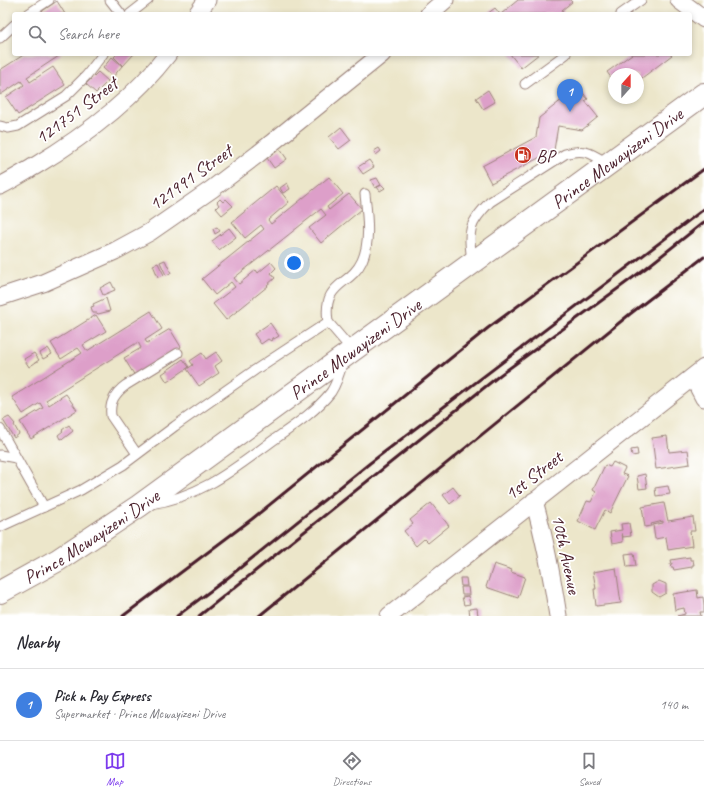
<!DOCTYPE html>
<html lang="en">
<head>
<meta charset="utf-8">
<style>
  body { margin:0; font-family:Caveat,sans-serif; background:#f2f2f3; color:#2b2b33 }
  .compass { position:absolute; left:608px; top:68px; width:36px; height:36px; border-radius:50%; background:#fff; box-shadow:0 2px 6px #0003; rotate:21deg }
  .you { position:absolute; left:294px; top:263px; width:14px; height:14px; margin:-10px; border:3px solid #fff; border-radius:50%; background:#1a73e8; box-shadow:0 0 0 6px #1a73e833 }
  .badge { display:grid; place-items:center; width:26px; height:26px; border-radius:50%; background:#7c3aed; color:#fff; font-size:13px; font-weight:700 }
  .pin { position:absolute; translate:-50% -33px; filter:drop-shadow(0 1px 2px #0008) }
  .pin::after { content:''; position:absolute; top:21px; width:14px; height:12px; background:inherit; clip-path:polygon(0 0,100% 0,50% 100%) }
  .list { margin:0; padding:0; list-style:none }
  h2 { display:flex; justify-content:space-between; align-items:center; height:52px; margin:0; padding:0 16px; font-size:17px }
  h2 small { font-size:13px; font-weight:400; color:#7c7c81 }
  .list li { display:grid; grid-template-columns:26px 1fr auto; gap:12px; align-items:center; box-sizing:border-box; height:72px; padding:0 16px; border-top:1px solid #e1e1e2 }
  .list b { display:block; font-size:15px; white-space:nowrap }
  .list p { margin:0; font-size:13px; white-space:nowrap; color:#7c7c81 }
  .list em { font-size:13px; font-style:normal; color:#7c7c81 }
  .icon { flex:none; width:22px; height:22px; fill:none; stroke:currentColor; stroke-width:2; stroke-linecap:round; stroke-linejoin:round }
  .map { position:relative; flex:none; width:704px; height:616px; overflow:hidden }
  .search { position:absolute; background:#fff; box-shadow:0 2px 6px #0003; left:12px; right:12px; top:12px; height:44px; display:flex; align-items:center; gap:10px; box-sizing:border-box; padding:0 14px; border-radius:4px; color:#7c7c81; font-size:15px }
  .sheet { height:124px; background:#fff }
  nav { display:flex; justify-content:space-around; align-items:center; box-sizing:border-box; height:56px; border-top:1px solid #e1e1e2; background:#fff; font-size:11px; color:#7c7c81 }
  nav a { display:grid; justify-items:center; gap:2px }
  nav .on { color:#7c3aed }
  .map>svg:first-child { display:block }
</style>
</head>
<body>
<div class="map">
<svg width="704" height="616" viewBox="0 0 704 616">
  <rect width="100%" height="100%" fill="#fff"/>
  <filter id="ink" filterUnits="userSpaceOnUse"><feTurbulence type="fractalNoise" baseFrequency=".025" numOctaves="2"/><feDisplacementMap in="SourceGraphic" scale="8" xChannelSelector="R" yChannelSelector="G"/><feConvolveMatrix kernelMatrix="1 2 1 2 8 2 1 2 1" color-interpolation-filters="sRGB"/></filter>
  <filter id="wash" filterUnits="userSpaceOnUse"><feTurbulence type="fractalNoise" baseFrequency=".012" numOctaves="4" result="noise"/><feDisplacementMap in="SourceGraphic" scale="16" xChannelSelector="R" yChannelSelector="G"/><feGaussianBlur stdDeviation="0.9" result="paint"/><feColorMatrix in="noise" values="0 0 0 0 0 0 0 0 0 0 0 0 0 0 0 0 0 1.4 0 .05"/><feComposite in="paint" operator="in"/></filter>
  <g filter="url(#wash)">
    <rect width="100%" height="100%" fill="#ece6ca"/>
    <g id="blocks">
      <g fill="#dd9fc9">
        <path d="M518,0h52l2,2 -10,8 3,4h-64z"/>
        <path d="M57,1l8,13h-27z"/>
        <path d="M495,8l5,6h-13z"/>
        <path d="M25,54h37l-35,23 3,5 23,-15 12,18 -47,30 -12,-18 18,-12 -3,-4 -21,14v-25z"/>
        <path d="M117,54h17l-11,12 -9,-9z"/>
        <path d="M510,54h29l-18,14z"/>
        <path d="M632,54h39l1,1 -34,26v-7h-24v8l-7,-10z"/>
        <path d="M112,57l10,9 -9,11 -10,-9z"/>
        <path d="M98,72l10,9 -12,12 -10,-9z"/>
        <path d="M578,87l10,12 -3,2 13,16 -16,13 -24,-4 -4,24 -63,33 -9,-17 54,-29 3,-19z"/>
        <path d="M488,90l7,12 -12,7 -7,-11z"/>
        <path d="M341,127l10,13 -12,9 -10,-12z"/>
        <path d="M379,148l2,3 -5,4 -2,-4z"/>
        <path d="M280,149l7,10 -13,9 -7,-10z"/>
        <path d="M369,160l5,7 -11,7 -5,-7z"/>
        <path d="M329,177l14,17 -16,13 2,3 20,-16 13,15 -41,34 -12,-15 17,-13 -5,-6 -87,69 5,6 17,-14 2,3 13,-11 5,6 -5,5 4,5 -8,7 1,1 -42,34 -13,-16 22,-17 -4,-5 -16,13 -13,-16 62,-50 -3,-4 -16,13 -13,-16 44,-36 13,16 -21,18 3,4z"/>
        <path d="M377,178l4,7 -6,3 -4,-8z"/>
        <path d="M287,183l3,6 -7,4 -3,-5z"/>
        <path d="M382,185l3,3 -5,3 -3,-4z"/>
        <path d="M220,199l3,3 3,-3 7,7 -11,9 -6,-7 3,-3 -2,-3z"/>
        <path d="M217,227l3,4 -5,3 -2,-5z"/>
        <path d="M229,228l7,9 -17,13 -7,-9z"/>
        <path d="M165,260l6,13 -5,2 -6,-13z"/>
        <path d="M158,263l6,12 -6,2 -5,-12z"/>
        <path d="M111,282l4,8 -12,5 -3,-7z"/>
        <path d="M106,298l4,13 -12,3 -1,-1h-4l-2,-6 3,-1 -1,-2z"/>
        <path d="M151,311l11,18 -17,11 2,3 23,-14 11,18 -46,29 -11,-18 17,-10 -3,-6 -92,58 3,5 17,-11 11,16 -46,29 -11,-17 23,-14 -3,-5 -17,11 -11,-17 70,-44 -4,-5 -17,11 -10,-16 45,-28 10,16 -23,14 4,6z"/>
        <path d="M270,323l9,13 -5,3 -1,-2 -1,1 1,2 -2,1 -3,-2 -7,5 -7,-10z"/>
        <path d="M48,348l4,6 -9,5 -3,-6z"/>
        <path d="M216,352l6,9 -7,5 4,7 -20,13 -12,-17 6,-4 -3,-4 12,-8 4,6z"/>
        <path d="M34,353l5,7 -10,7 -5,-8z"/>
        <path d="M183,359l6,8 -22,15 -5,-8z"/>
        <path d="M9,417l6,7 -1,1 5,9 -5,4 -11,-18z"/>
        <path d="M69,425l4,6 -10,8 -1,-1 -2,1 -2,-4 5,-4 -1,-1z"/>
        <path d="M667,436l2,16 19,-2 2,14 -34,5 -4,-31z"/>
        <path d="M637,449l1,6 -6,1 -1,-6z"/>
        <path d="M613,462l12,6 -3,6 6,2 -18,37 -5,-3 -10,20 -17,-9 9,-20 4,1 5,-10 -3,-2 12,-25 5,2z"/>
        <path d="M645,474l2,14 -8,1 -2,-13z"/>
        <path d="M668,486l2,8 -14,2 -1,-8z"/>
        <path d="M453,487l7,9 -10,8 -7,-9z"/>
        <path d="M431,503l18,23 -21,17 -4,-4 -8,7 -12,-15 9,-7 -3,-4z"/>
        <path d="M664,503l4,18 25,-4 2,14h-5l2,15 -24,4 -2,-13 -11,2 -2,-14 10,-2v-2l-12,3 1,2 -7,1 -3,-20z"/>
        <path d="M629,523l2,13 -8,1 -1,-4 1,9 -11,2 -2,-12 12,-2 -1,-6z"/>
        <path d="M634,553l2,13 -9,1 -2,-13z"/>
        <path d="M690,557v3h3l1,5h-2v2l-18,3 -1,-3h-2l-1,-3h2l-1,-4z"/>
        <path d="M494,564l18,6 -1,2 14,5 -7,21 -32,-11z"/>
        <path d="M616,568l5,35 -25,3 -2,-17h2l-3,-17z"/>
        <path d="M460,578h6l1,8h-6z"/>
        <path d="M659,581l7,3v9l-7,4 -7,-5v-7z"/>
        <path d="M461,587h7l1,8h-7z"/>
        <path d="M697,590l1,8 5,-1 1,8v7h-4l1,4h-24l8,-2 -1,-6 -9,2 -2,-16z"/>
        <path d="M468,596l2,8 -6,1 -2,-8z"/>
        <path d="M477,608l1,8h-8l-1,-7z"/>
      </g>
    </g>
  </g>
  <g filter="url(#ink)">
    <use href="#blocks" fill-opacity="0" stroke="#9b827a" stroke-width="1"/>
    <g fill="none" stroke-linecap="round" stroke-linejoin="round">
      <defs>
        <g id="service">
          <path d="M110,0l11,14"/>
          <path d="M28,14l21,-14"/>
          <path d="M130,14l18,-14"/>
          <path d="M621,14l20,-14"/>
          <path d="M0,38l14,-13"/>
          <path d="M525,84l41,-30"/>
          <path d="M0,126l8,2 10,-2 48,-30 20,-20 17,-22"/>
          <path d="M472,261c-4,-30 -4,-37 18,-59l75,-48c19,-6 26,-1 42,9"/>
          <path d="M328,322c-6,-41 22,-35 34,-61 9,-20 5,-46 3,-67"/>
          <path d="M0,429l44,78"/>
          <path d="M137,454l-26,-38c-2,-14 4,-23 15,-31l52,-32"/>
          <path d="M0,455l16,3"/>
          <path d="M150,504c52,-7 85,-36 125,-65 20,-14 41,-28 56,-47 6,-9 9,-20 12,-31"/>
          <path d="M0,527l81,-37 42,-25 52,-39 80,-56 73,-48 24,28"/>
        </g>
        <g id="minor">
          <path d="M679,0l25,19"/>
          <path d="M197,14l10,-14"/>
          <path d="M429,14l16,-14"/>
          <path d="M0,186c12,-6 23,-13 35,-20 50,-30 97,-65 133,-112"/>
          <path d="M0,297l43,-14 72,-32 35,-19 62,-43 46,-35 124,-100"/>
          <path d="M693,377l11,21"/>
          <path d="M534,501c11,38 18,76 24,115"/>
          <path d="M389,616l315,-248"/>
        </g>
        <g id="tertiary">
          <path id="s1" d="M0,592l58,-32 81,-54 565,-412"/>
        </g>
      </defs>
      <use href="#service" stroke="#9b827a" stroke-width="11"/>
      <use href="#minor" stroke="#9b827a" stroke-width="19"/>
      <use href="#tertiary" stroke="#9b827a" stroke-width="24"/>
      <use href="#service" stroke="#fff" stroke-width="9"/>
      <use href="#minor" stroke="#fff" stroke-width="17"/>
      <use href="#tertiary" stroke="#fff" stroke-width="22"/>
      <g stroke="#4a1f2b" stroke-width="3">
        <path d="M123,616l129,-97 236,-191 216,-159"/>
        <path d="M177,616l48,-36 145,-117 334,-254"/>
        <path d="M199,616l301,-241 146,-107 58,-46"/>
        <path d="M259,616l371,-302 74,-57"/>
      </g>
    </g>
  </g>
  <defs>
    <symbol id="fuel-disc" viewBox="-11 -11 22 22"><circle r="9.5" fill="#c8321e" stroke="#fff"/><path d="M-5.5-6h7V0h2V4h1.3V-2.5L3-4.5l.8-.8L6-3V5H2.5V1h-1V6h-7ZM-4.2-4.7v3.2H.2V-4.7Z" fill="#fff"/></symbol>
  </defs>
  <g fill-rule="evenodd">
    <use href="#fuel-disc" x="513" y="145" width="20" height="20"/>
  </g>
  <g text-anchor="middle" stroke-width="3.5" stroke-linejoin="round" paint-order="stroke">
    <g font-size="19" fill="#4a1f2b" stroke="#fff">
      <text transform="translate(76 110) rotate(-37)" y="7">121751 Street</text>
      <text dy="7" stroke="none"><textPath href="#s1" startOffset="755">Prince Mcwayizeni Drive</textPath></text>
      <text transform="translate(190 177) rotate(-36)" y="7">121991 Street</text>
      <text dy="7" stroke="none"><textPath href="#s1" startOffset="431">Prince Mcwayizeni Drive</textPath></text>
      <text transform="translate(533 475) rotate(-38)" y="7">1st Street</text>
      <text dy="7" stroke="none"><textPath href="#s1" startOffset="107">Prince Mcwayizeni Drive</textPath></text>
      <text transform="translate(567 554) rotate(78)" y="7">10th Avenue</text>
    </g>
    <g font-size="19" fill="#4a1f2b" stroke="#fff" text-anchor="start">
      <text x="536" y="162">BP</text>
    </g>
  </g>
</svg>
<svg class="compass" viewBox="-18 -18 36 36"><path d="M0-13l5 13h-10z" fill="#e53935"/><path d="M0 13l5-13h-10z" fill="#7c7c81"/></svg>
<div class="you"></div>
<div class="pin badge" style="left:570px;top:112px;background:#3f7fe0">1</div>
<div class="search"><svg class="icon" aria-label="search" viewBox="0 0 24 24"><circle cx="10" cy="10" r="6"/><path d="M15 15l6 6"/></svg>Search here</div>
</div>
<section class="sheet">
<h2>Nearby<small></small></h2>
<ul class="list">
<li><span class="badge" style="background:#3f7fe0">1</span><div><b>Pick n Pay Express</b><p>Supermarket · Prince Mcwayizeni Drive</p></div><em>140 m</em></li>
</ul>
</section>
<nav>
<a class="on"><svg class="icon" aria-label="map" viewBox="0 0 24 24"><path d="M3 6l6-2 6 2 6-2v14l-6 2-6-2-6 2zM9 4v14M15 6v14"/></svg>Map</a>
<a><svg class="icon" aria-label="directions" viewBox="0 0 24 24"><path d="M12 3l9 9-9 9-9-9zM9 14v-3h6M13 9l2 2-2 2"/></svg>Directions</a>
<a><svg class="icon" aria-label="saved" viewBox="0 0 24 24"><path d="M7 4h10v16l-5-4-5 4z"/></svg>Saved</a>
</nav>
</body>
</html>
